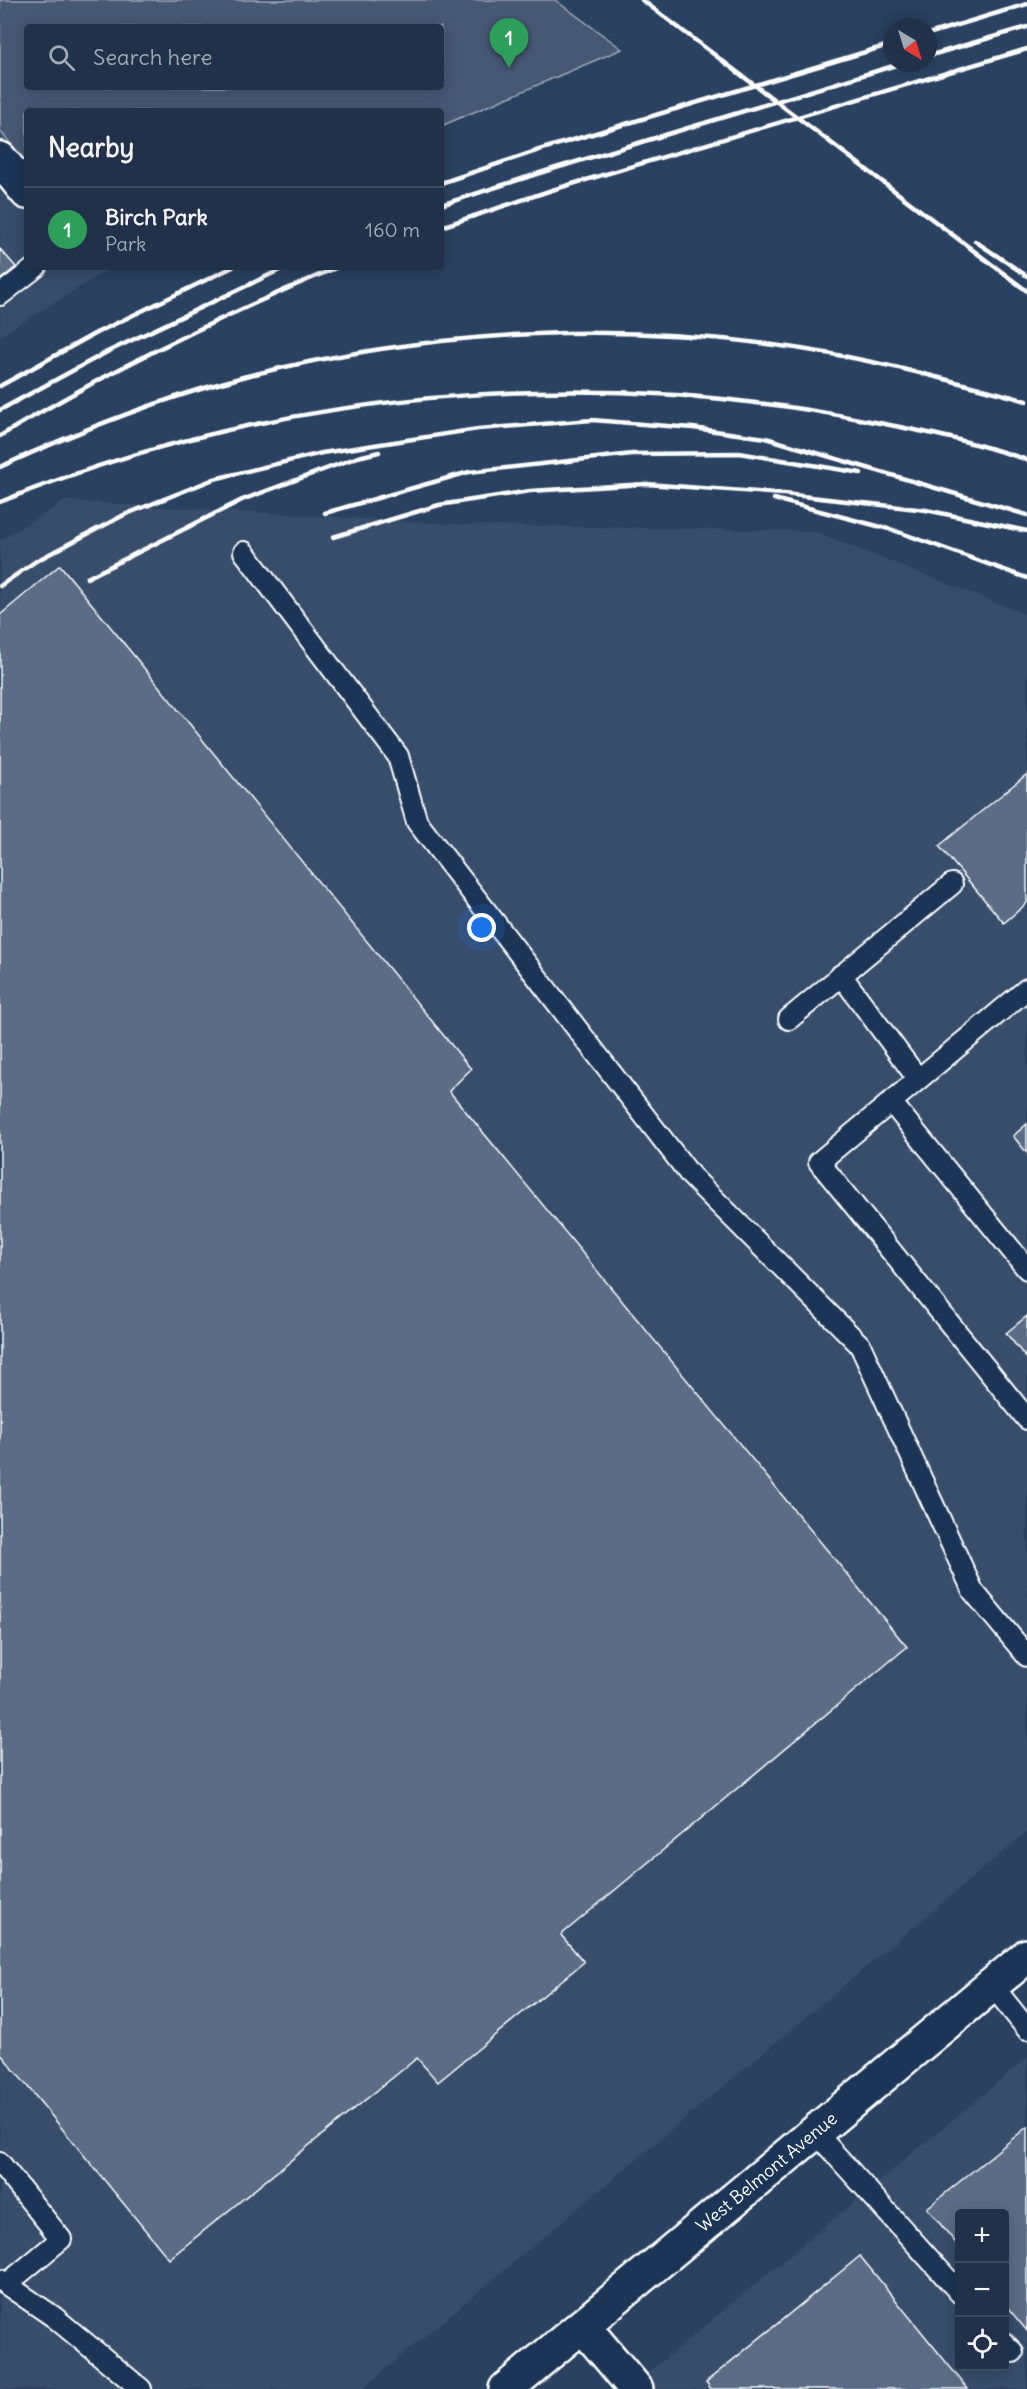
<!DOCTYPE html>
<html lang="en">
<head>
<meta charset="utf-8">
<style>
  body { margin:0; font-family:Delius,sans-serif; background:#283950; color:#f1f3f6 }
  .controls { position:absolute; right:18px; bottom:18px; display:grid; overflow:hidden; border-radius:6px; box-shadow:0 3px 15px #0003 }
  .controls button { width:54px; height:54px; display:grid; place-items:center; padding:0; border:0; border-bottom:2px solid #3d4c61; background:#203149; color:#f1f3f6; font:30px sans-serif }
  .compass { position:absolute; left:883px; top:18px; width:54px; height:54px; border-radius:50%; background:#203149; box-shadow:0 3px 15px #0003; rotate:142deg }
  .you { position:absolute; left:482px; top:928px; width:21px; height:21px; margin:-15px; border:4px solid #fff; border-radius:50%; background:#1a73e8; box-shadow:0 0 0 9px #1a73e833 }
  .badge { display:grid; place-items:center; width:39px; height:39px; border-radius:50%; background:#ea580c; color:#fff; font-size:20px; font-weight:700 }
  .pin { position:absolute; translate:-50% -50px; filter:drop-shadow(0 2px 3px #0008) }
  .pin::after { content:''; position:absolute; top:32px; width:21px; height:18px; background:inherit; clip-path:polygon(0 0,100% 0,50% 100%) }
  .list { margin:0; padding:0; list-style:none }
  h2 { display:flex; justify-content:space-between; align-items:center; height:78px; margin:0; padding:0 24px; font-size:26px }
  h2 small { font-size:20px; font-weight:400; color:#a2a9b4 }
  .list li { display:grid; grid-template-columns:39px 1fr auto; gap:18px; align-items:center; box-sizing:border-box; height:84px; padding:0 24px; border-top:2px solid #3d4c61 }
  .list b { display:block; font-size:22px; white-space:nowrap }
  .list p { margin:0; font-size:20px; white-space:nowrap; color:#a2a9b4 }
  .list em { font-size:20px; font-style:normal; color:#a2a9b4 }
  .icon { flex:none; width:33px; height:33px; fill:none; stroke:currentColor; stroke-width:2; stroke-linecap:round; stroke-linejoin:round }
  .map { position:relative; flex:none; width:1027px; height:2389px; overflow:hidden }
  .search { position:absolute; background:#203149; box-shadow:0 3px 15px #0003; left:24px; top:24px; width:420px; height:66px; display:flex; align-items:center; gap:15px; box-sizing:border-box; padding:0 21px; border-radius:6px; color:#a2a9b4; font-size:22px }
  .panel { position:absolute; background:#203149; box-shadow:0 3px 15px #0003; left:24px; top:108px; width:420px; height:162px; border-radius:6px }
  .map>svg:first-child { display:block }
</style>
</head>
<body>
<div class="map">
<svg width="1027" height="2389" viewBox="0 0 1027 2389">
  <rect width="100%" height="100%" fill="#2a4161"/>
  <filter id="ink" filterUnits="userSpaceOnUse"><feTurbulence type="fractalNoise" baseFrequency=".0167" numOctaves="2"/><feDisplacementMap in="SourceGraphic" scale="12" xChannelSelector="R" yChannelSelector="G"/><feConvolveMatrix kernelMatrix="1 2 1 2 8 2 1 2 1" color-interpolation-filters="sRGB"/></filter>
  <g filter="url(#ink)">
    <g fill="#394e6c" fill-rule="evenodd">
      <path d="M0,131l27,32v104h85l-112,69z"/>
      <path d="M65,501l400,24 348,6 214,84v1217l-665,557h-362v-1849z"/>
      <path d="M1027,2058v331h-398zM960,2214h44v152h-44z"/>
    </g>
    <path fill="#465975" stroke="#a2acba" stroke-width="1.5" fill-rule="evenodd" d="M0,0h555l67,49 -181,77v-15h-414v52l-27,-32zM27,27h414v60h-414z"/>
    <g fill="#5b6c86" stroke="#fff" stroke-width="1.5">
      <path d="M0,249l16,18 -16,13z"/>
      <path d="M60,565l411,504 -22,22 458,556 -346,288 23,27 -146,120 -21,-24 -248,201 -169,-206v-1438z"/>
      <path d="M1027,774v129l-23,20 -65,-77z"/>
      <path d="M1027,1124v29l-14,-17z"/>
      <path d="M1027,1316v43l-21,-26z"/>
      <path d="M1027,2127v204l-23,-28v-89h-44v34l-33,-40z"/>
      <path d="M860,2256l108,133h-257l-5,-7z"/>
    </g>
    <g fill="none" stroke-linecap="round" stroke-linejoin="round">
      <defs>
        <g id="lane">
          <path d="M0,295l36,-28"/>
          <path d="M244,552l154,204 19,66 274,354 169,169 113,246 54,65"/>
          <path d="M841,975l77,104"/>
          <path d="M1027,989l-208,173 208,257"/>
          <path d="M789,1019l163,-135"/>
          <path d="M891,1102l136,167"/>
          <path d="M992,1985l35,44"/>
          <path d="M816,2133l144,160"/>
          <path d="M0,2163l61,76 -54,45"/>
          <path d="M0,2280l54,37 87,72"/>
          <path d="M1004,2343l9,9"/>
        </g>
        <g id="street">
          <path d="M0,159l27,33"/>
          <path d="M583,2326l53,63"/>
        </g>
        <g id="secondary">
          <path id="s1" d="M506,2389l521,-433"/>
        </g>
      </defs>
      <use href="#lane" stroke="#fff" stroke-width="24"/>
      <use href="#street" stroke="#fff" stroke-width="38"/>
      <use href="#secondary" stroke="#fff" stroke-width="38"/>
      <use href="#lane" stroke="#1d3557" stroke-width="20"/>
      <use href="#street" stroke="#1d3557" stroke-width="33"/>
      <use href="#secondary" stroke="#1d3557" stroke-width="33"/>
      <g stroke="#fff" stroke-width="4.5">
        <path d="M642,0l385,291"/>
        <path d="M928,34l99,-30"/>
        <path d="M928,56l99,-29"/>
        <path d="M441,183l98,-33 353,-106"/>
        <path d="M441,205l105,-34 357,-108"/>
        <path d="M441,227l111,-37 475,-141"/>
        <path d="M975,241l52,35"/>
        <path d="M0,386l96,-53 137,-66"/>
        <path d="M0,410l107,-58 179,-85"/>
        <path d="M0,436c108,-65 223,-121 338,-169"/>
        <path d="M0,467c78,-36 160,-68 243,-90 191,-49 394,-58 589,-23 66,12 130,29 195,47"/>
        <path d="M774,499l119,31 134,48"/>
        <path d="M0,502c273,-111 580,-139 869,-81 53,10 107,21 158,39"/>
        <path d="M325,513l144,-41 163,-18 107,-1 122,20"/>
        <path d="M333,537l106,-32 91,-14 116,-7 138,10 142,16 101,21"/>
        <path d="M87,578l155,-78 116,-43 21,-5"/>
        <path d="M0,586l36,-25 88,-46 90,-36 108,-26 156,-24 114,-9 101,8 73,10 261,77"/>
      </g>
    </g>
  </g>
  <g text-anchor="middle" stroke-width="4.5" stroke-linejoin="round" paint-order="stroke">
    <g font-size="18" fill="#fff" stroke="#1d3557">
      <text dy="6" stroke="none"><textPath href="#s1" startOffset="339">West Belmont Avenue</textPath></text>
    </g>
  </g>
</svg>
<div class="controls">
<button>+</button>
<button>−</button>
<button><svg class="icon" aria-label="locate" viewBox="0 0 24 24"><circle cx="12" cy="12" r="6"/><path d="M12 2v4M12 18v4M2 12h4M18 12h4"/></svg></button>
</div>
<svg class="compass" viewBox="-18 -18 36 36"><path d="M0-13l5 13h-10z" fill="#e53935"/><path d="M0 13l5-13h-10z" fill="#a2a9b4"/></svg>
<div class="you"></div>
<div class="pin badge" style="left:509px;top:68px;background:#2e9e5b">1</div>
<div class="search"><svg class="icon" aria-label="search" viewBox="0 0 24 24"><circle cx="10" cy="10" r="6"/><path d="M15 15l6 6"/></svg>Search here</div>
<section class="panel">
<h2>Nearby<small></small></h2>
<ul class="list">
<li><span class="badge" style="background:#2e9e5b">1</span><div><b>Birch Park</b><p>Park</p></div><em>160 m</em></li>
</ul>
</section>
</div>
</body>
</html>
